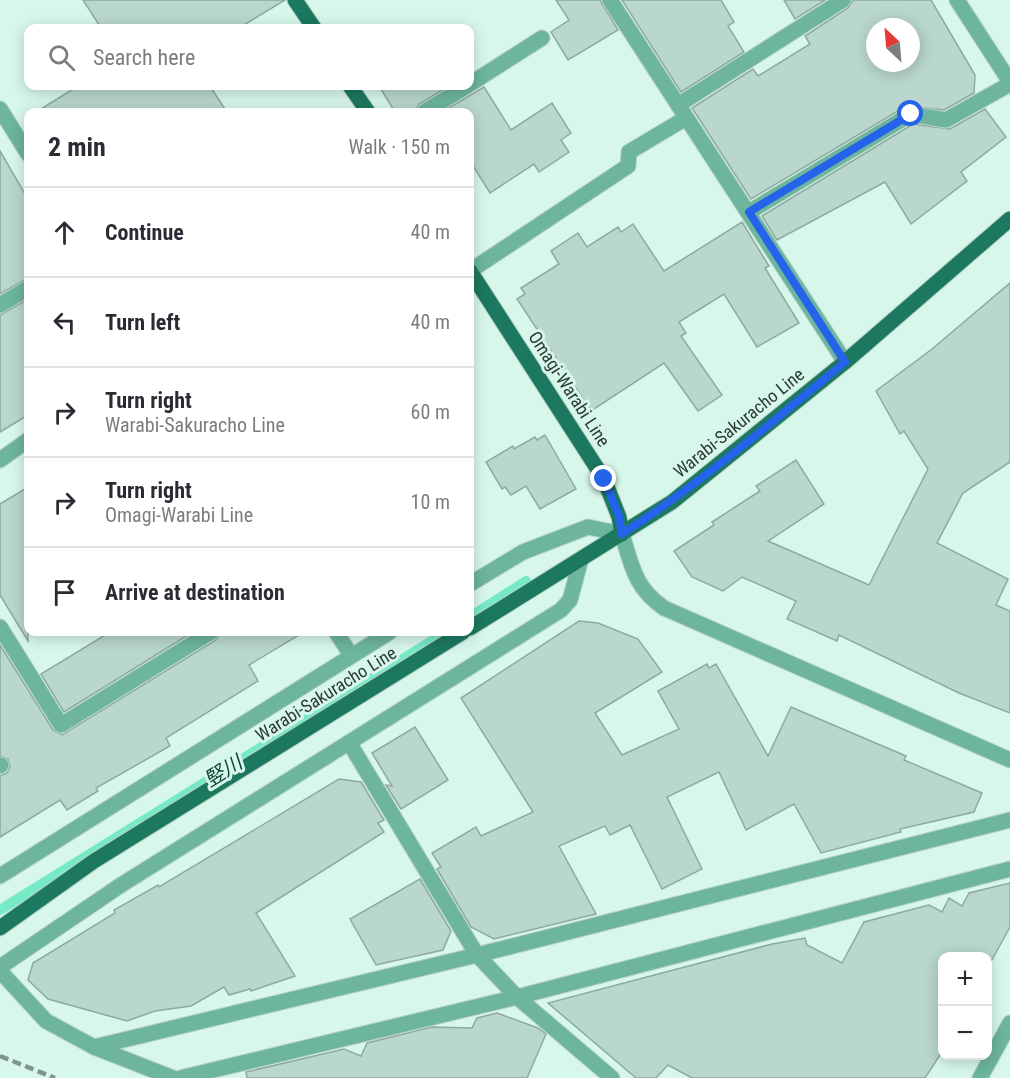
<!DOCTYPE html>
<html lang="en">
<head>
<meta charset="utf-8">
<style>
  body { margin:0; font-family:"Roboto Condensed","Noto Sans JP",sans-serif; background:#f2f2f3; color:#2b2b33 }
  .controls { position:absolute; right:18px; bottom:18px; display:grid; overflow:hidden; border-radius:12px; box-shadow:0 3px 15px #0003 }
  .controls button { width:54px; height:54px; display:grid; place-items:center; padding:0; border:0; border-bottom:2px solid #e1e1e2; background:#fff; color:#2b2b33; font:30px sans-serif }
  .compass { position:absolute; left:866px; top:18px; width:54px; height:54px; border-radius:50%; background:#fff; box-shadow:0 3px 15px #0003; rotate:334deg }
  .stop { position:absolute; width:18px; height:18px; margin:-14px; border:4px solid #2563eb; border-radius:50%; background:#fff }
  .stop.end { background:#2563eb; border-color:#fff; box-shadow:0 2px 6px #0008 }
  .list { margin:0; padding:0; list-style:none }
  h2 { display:flex; justify-content:space-between; align-items:center; height:78px; margin:0; padding:0 24px; font-size:26px }
  h2 small { font-size:20px; font-weight:400; color:#7c7c81 }
  .list li { display:grid; grid-template-columns:39px 1fr auto; gap:18px; align-items:center; box-sizing:border-box; height:90px; padding:0 24px; border-top:2px solid #e1e1e2 }
  .list b { display:block; font-size:22px; white-space:nowrap }
  .list p { margin:0; font-size:20px; white-space:nowrap; color:#7c7c81 }
  .list em { font-size:20px; font-style:normal; color:#7c7c81 }
  .icon { flex:none; width:33px; height:33px; fill:none; stroke:currentColor; stroke-width:2; stroke-linecap:round; stroke-linejoin:round }
  .map { position:relative; flex:none; width:1010px; height:1078px; overflow:hidden }
  .search { position:absolute; background:#fff; box-shadow:0 3px 15px #0003; left:24px; top:24px; width:450px; height:66px; display:flex; align-items:center; gap:15px; box-sizing:border-box; padding:0 21px; border-radius:12px; color:#7c7c81; font-size:22px }
  .panel { position:absolute; background:#fff; box-shadow:0 3px 15px #0003; left:24px; top:108px; width:450px; height:528px; border-radius:12px }
  .map>svg:first-child { display:block }
</style>
</head>
<body>
<div class="map">
<svg width="1010" height="1078" viewBox="0 0 1010 1078">
  <rect width="100%" height="100%" fill="#d8f7eb"/>
  <g fill="none" stroke-linecap="round" stroke-linejoin="round">
    <g stroke="#76eac6" stroke-width="10">
      <path d="M470,617l56,-36"/>
      <path d="M0,910l446,-278"/>
    </g>
  </g>
  <g fill="#b9d7cc" stroke="#8daaa0" stroke-width="1.5" fill-rule="evenodd">
    <path d="M83,0h202l-46,28h-138z"/>
    <path d="M556,0h44l18,30 -50,30 -17,-28 18,-12z"/>
    <path d="M622,0h99l13,22 -6,4 16,26 -63,40z"/>
    <path d="M784,0h41l-30,19z"/>
    <path d="M853,0h78l44,75 -1,18 -30,17 -38,-4 -155,93 -59,-91 61,-39 5,7 52,-32 -5,-8 43,-28zM875,27h36v36h-36z"/>
    <path d="M78,86h132l17,26h-191z"/>
    <path d="M379,86h70l-30,18 -5,8h-19z"/>
    <path d="M484,87l27,43 41,-27 19,30 -10,7 8,12 -30,20 -5,-8 -44,29 -20,-32v-49h-28z"/>
    <path d="M985,109l21,28 -45,35 6,9 -56,43 -26,-42 -108,58 -15,-24 151,-92 37,5z"/>
    <path d="M0,151l28,48v79l-28,16z"/>
    <path d="M742,222l27,44 -4,2 34,55 -42,24 -33,-53 -45,28 7,11 -5,3 41,59 -24,16 -34,-48 -73,48 -74,-112 8,-5 -4,-6 38,-24 -8,-13 27,-18 9,14 31,-20 3,5 12,-8 31,47z"/>
    <path d="M1010,283v179l-47,31 -26,50 71,36 -12,26 14,6v102l-51,-20 -120,-58 -2,6 -50,-22 9,-18 -54,-24 -19,14 -31,-14 -18,-26 40,-26 -2,-3 48,-31 -4,-5 40,-26 28,44 -56,37 101,44 59,-116 -24,-38 -4,3 -24,-43 56,-42z"/>
    <path d="M28,299v116l-28,17v-117z"/>
    <path d="M545,435l31,54 -36,20 -14,-23 -15,9 -6,-8 -3,2 -16,-27 27,-16 1,3 21,-12 2,3z"/>
    <path d="M28,487v154l-28,-46v-91z"/>
    <path d="M579,621l19,2 40,16 24,33 -67,41 27,42 57,-26 -21,-38 49,-27 2,4 7,-4 52,92 23,-49 115,49 -2,4 78,33 -8,19 -74,17 1,3 -80,21 -27,-49 -48,26 -27,-58 -52,25 35,72 -40,20 -32,-64 -20,10 -5,-9 -46,20 37,68 -102,25 -23,-12 -34,-58 4,-2 -9,-14 44,-26 5,9 52,-24 -72,-114z"/>
    <path d="M110,632h83l-129,80 -23,-38z"/>
    <path d="M221,632h83l-55,33 9,16 -92,57 4,8 -74,42 2,3 -31,19 -7,-10 -60,37v-61l7,-3 3,-6 -2,-8 -8,-3v-111l53,85 9,5 154,-95z"/>
    <path d="M415,727l33,53 -47,29 -15,-24 6,1 -20,-33z"/>
    <path d="M339,779l22,3 23,38 -6,3 6,9 -128,81 39,63 -44,15 -1,-2 -21,6 -5,-8 -33,19 -36,5 -28,10 -79,-22 -20,-19 5,-17 82,-50 -1,-3 44,-25 1,2z"/>
    <path d="M420,879l31,52 -8,19 -67,15 -26,-46z"/>
    <path d="M1010,883v44l-23,42v-12h-45v95l-17,26h-233l-24,-13 -12,13h-20l-88,-75 224,-59 33,-6 2,7 35,18 22,-41 65,-17 13,7 7,-14 13,8 7,-13z"/>
    <path d="M497,1013l41,15 8,6 -19,44h-280l-1,-6 98,-23 17,7 6,-13 65,-16 40,1 5,-10z"/>
  </g>
  <g fill="none" stroke-linecap="round" stroke-linejoin="round">
    <defs>
      <g id="minor">
        <path d="M610,0l235,362"/>
        <path d="M957,0l53,82"/>
        <path d="M470,84l72,-46"/>
        <path d="M678,105l165,-105"/>
        <path d="M0,109l28,45"/>
        <path d="M424,112l43,-26"/>
        <path d="M749,212l162,-98 35,6 64,-36"/>
        <path d="M470,271l158,-105 1,-14 57,-34"/>
        <path d="M0,305l28,-17"/>
        <path d="M0,460l28,-20"/>
        <path d="M470,584l53,-32 65,-25 34,7c10,33 13,54 42,74l346,152"/>
        <path d="M0,627l61,98 150,-93"/>
        <path d="M336,632l15,23"/>
        <path d="M350,744l127,211 40,42 95,81"/>
        <path d="M0,766l1,-1"/>
        <path d="M0,876l390,-244"/>
        <path d="M0,967l121,-82 440,-275 9,-10 11,-41"/>
        <path d="M0,971l46,50 48,26 79,31"/>
        <path d="M94,1047l383,-92 533,-135"/>
        <path d="M180,1078l337,-81 493,-128"/>
        <path d="M980,1078l30,-55"/>
      </g>
      <g id="major">
        <path d="M295,0l19,28"/>
        <path d="M350,86l18,26"/>
        <path d="M470,271l134,208 15,38 3,17"/>
        <path d="M470,628l202,-126 173,-140 165,-143"/>
        <path d="M0,928l94,-67 369,-229"/>
      </g>
    </defs>
    <use href="#minor" stroke="#b6d1c7" stroke-width="17"/>
    <use href="#major" stroke="#b6d1c7" stroke-width="17"/>
    <use href="#minor" stroke="#6db59d" stroke-width="15"/>
    <use href="#major" stroke="#1d7860" stroke-width="15"/>
    <path stroke="#80958d" stroke-width="4.5" stroke-dasharray="9 4.5" stroke-linecap="butt" d="M0,1056l55,22"/>
  </g>
  <g fill="none" stroke-linecap="round" stroke-linejoin="round">
    <path stroke="#2563eb" stroke-width="8" d="M604,479l15,37 3,18c79,-51 150,-112 223,-172l-96,-150 162,-98"/>
  </g>
  <g text-anchor="middle" stroke-width="6" stroke-linejoin="round" paint-order="stroke">
    <g font-size="18" fill="#2e3a36" stroke="#d8f7eb">
      <text transform="translate(569 389) rotate(57)" y="6">Omagi-Warabi Line</text>
      <text transform="translate(739 423) rotate(-39)" y="6">Warabi-Sakuracho Line</text>
      <text transform="translate(326 694) rotate(-32)" y="6">Warabi-Sakuracho Line</text>
    </g>
    <g font-size="20" font-style="italic" fill="#0f4335" stroke="#d8f7eb">
      <text transform="translate(223 771) rotate(-32)" y="7">竪川</text>
    </g>
  </g>
</svg>
<div class="controls">
<button>+</button>
<button>−</button>
</div>
<svg class="compass" viewBox="-18 -18 36 36"><path d="M0-13l5 13h-10z" fill="#e53935"/><path d="M0 13l5-13h-10z" fill="#7c7c81"/></svg>
<div class="stop" style="left:911px;top:114px"></div>
<div class="stop end" style="left:604px;top:479px"></div>
<div class="search"><svg class="icon" aria-label="search" viewBox="0 0 24 24"><circle cx="10" cy="10" r="6"/><path d="M15 15l6 6"/></svg>Search here</div>
<section class="panel">
<h2>2 min<small>Walk · 150 m</small></h2>
<ul class="list">
<li><svg class="icon" aria-label="ahead" viewBox="0 0 24 24"><path d="M12 20V5M6 11l6-6 6 6"/></svg><div><b>Continue</b></div><em>40 m</em></li>
<li><svg class="icon" aria-label="left" viewBox="0 0 24 24"><path d="M17 20v-9H6M10 6l-5 5 5 5"/></svg><div><b>Turn left</b></div><em>40 m</em></li>
<li><svg class="icon" aria-label="right" viewBox="0 0 24 24"><path d="M7 20v-9h11M14 6l5 5-5 5"/></svg><div><b>Turn right</b><p>Warabi-Sakuracho Line</p></div><em>60 m</em></li>
<li><svg class="icon" aria-label="right" viewBox="0 0 24 24"><path d="M7 20v-9h11M14 6l5 5-5 5"/></svg><div><b>Turn right</b><p>Omagi-Warabi Line</p></div><em>10 m</em></li>
<li><svg class="icon" aria-label="arrive" viewBox="0 0 24 24"><path d="M6 21V4h12l-3 4 3 4H6"/></svg><div><b>Arrive at destination</b></div></li>
</ul>
</section>
</div>
</body>
</html>
